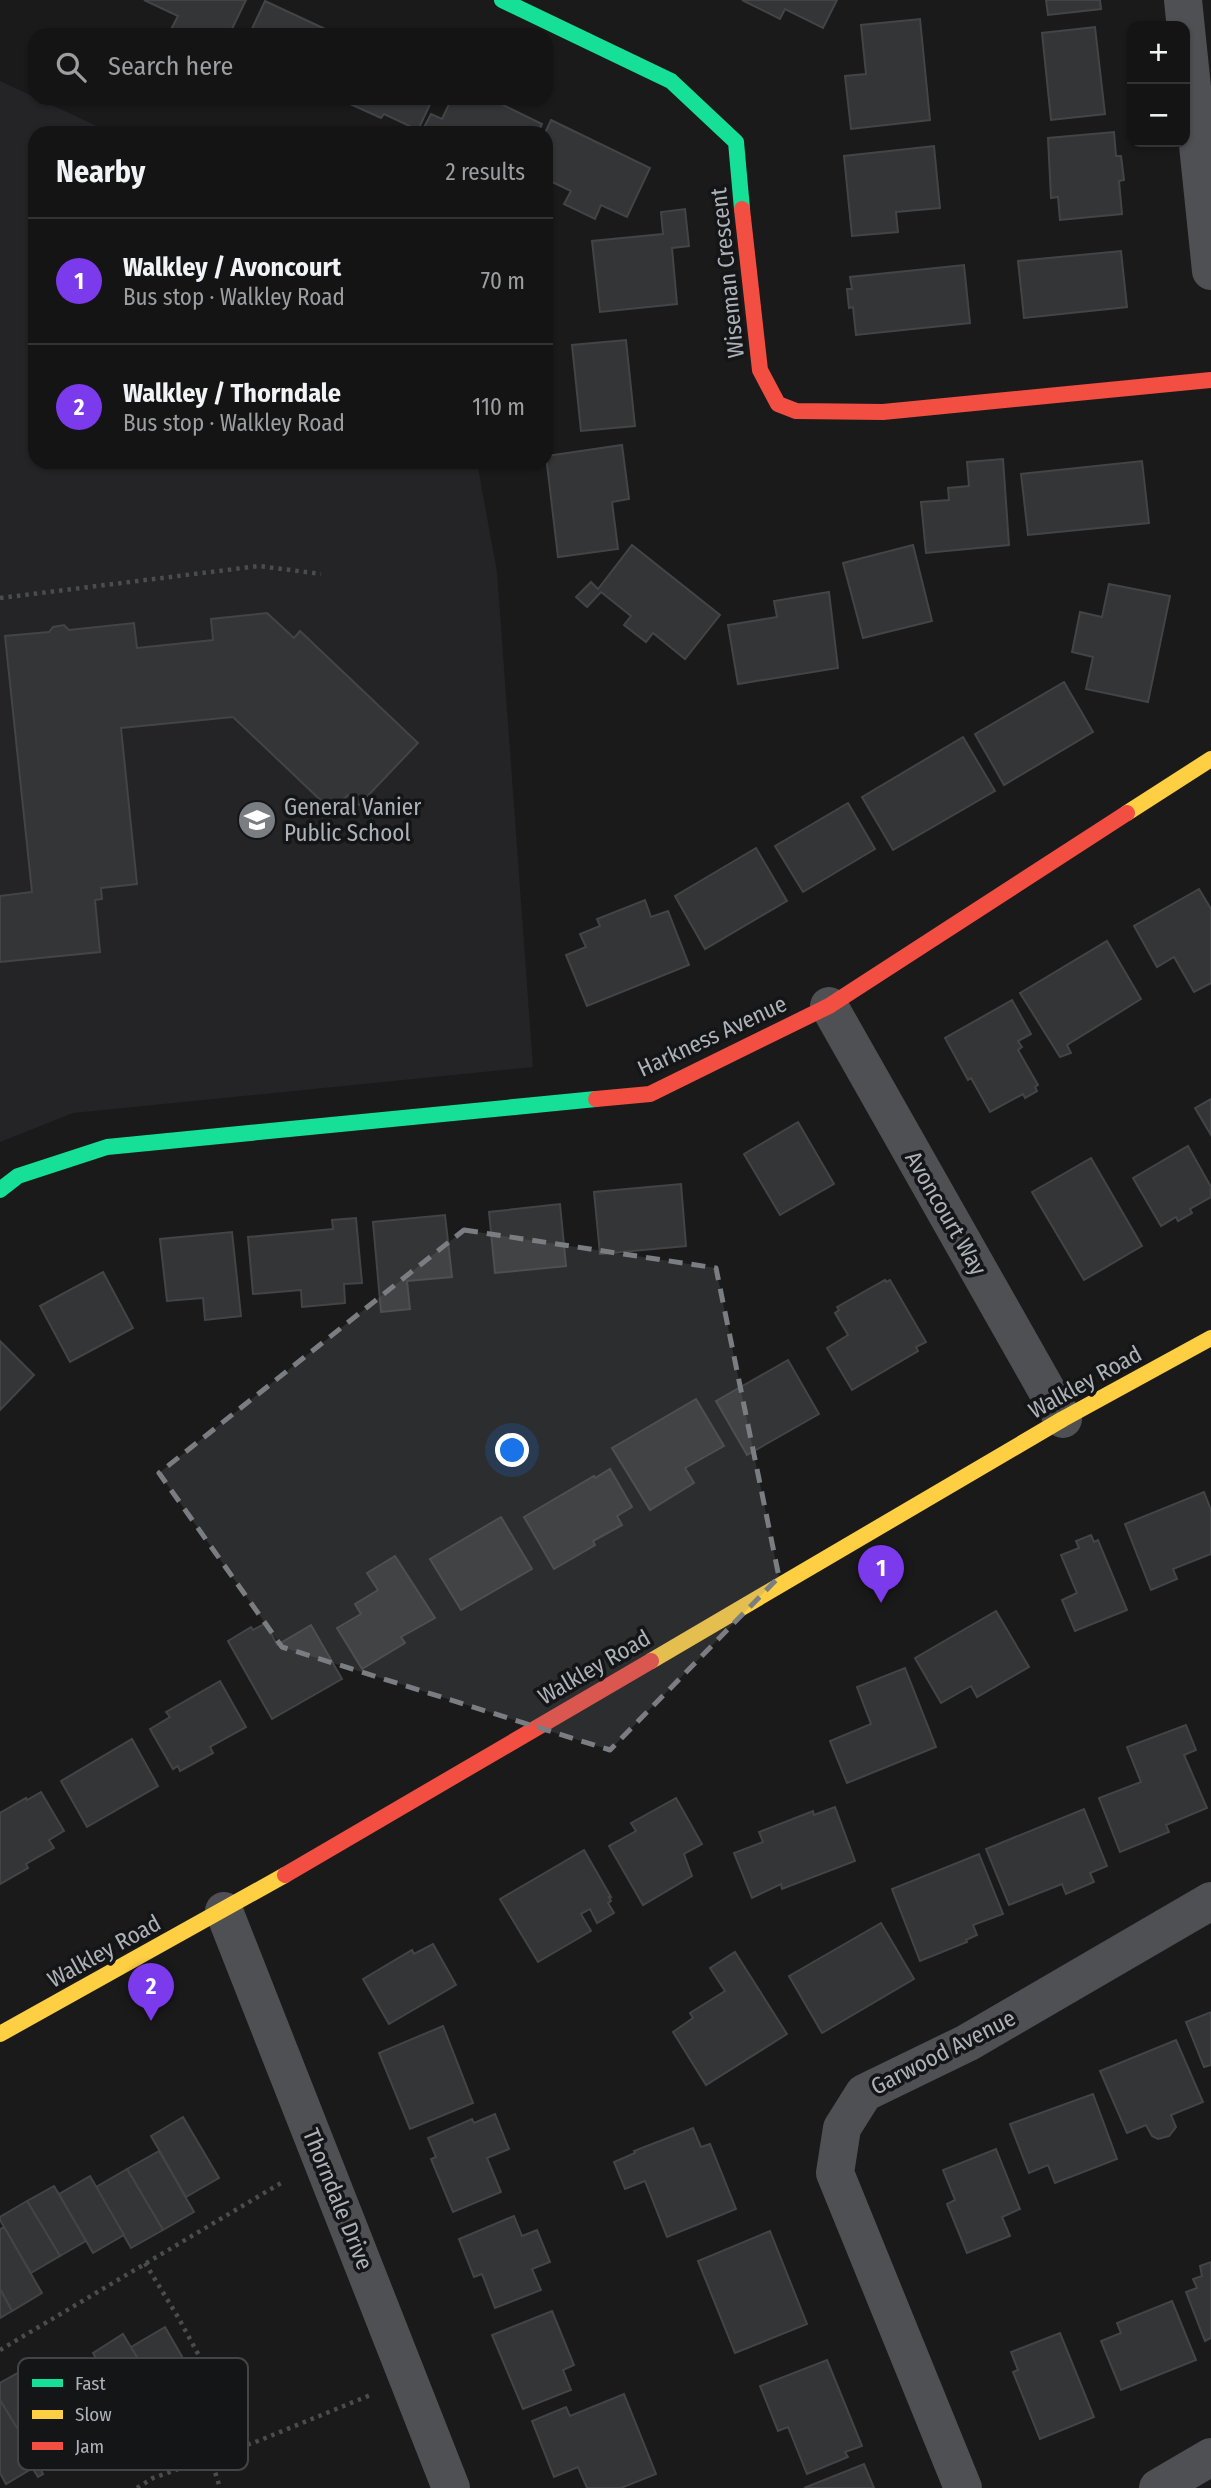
<!DOCTYPE html>
<html lang="en">
<head>
<meta charset="utf-8">
<style>
  body { margin:0; font-family:"Fira Sans Condensed",sans-serif; background:#1d1d1d; color:#f1f3f6 }
  .controls { position:absolute; right:21px; top:21px; display:grid; overflow:hidden; border-radius:14px; box-shadow:0 2px 5px #0004 }
  .controls button { width:63px; height:63px; display:grid; place-items:center; padding:0; border:0; border-bottom:2px solid #333334; background:#141414; color:#f1f3f6; font:35px sans-serif }
  .you { position:absolute; left:513px; top:1451px; width:24px; height:24px; margin:-18px; border:5px solid #fff; border-radius:50%; background:#1a73e8; box-shadow:0 0 0 10px #1a73e833 }
  .badge { display:grid; place-items:center; width:46px; height:46px; border-radius:50%; background:#7c3aed; color:#fff; font-size:23px; font-weight:700 }
  .pin { position:absolute; translate:-50% -58px; filter:drop-shadow(0 2px 4px #0008) }
  .pin::after { content:''; position:absolute; top:37px; width:24px; height:21px; background:inherit; clip-path:polygon(0 0,100% 0,50% 100%) }
  .list { margin:0; padding:0; list-style:none }
  h2 { display:flex; justify-content:space-between; align-items:center; height:91px; margin:0; padding:0 28px; font-size:30px }
  h2 small { font-size:23px; font-weight:400; color:#9d9ea0 }
  .list li { display:grid; grid-template-columns:46px 1fr auto; gap:21px; align-items:center; box-sizing:border-box; height:126px; padding:0 28px; border-top:2px solid #333334 }
  .list b { display:block; font-size:26px; white-space:nowrap }
  .list p { margin:0; font-size:23px; white-space:nowrap; color:#9d9ea0 }
  .list em { font-size:23px; font-style:normal; color:#9d9ea0 }
  .icon { flex:none; width:38px; height:38px; fill:none; stroke:currentColor; stroke-width:2; stroke-linecap:round; stroke-linejoin:round }
  .map { position:relative; flex:none; width:1211px; height:2488px; overflow:hidden }
  .search { position:absolute; background:#141414; box-shadow:0 2px 5px #0004; left:28px; top:28px; width:525px; height:77px; display:flex; align-items:center; gap:18px; box-sizing:border-box; padding:0 24px; border-radius:21px; color:#9d9ea0; font-size:26px }
  .panel { position:absolute; background:#141414; box-shadow:0 2px 5px #0004; left:28px; top:126px; width:525px; height:343px; border-radius:21px }
  .map>svg:first-child { display:block }
</style>
</head>
<body>
<div class="map">
<svg width="1211" height="2488" viewBox="0 0 1211 2488">
  <rect width="100%" height="100%" fill="#1a1a1a"/>
  <path fill="#242426" d="M0,81l112,52h-77v329h442l20,110 36,495 -460,46 -73,29z"/>
  <g fill="#343536" stroke="#434446" stroke-width="2">
    <path d="M144,0h102l-17,35h-61l10,-19z"/>
    <path d="M742,0h95l-14,28 -38,-19 -5,10z"/>
    <path d="M1046,0h54l1,9 -53,6z"/>
    <path d="M265,1l73,34h-89z"/>
    <path d="M920,19l10,101 -79,9 -6,-53 21,-2 -5,-49z"/>
    <path d="M1095,27l10,87 -54,6 -9,-87z"/>
    <path d="M337,98h96l-15,32 -34,-16 -3,4z"/>
    <path d="M452,98h37l53,26 -4,9h-117l10,-19 11,5z"/>
    <path d="M551,120l99,48 -23,49 -26,-12 -6,14 -31,-15 7,-13 -25,-12 -1,-46z"/>
    <path d="M1114,132l2,24h5l3,24 -5,1 3,33 -62,6 -2,-23 -7,1 -3,-60z"/>
    <path d="M934,146l6,62 -44,4 2,20 -46,4 -8,-80z"/>
    <path d="M685,209l4,37 -17,2 5,56 -77,8 -8,-71 71,-7 -2,-22z"/>
    <path d="M1121,251l6,56 -103,11 -6,-57z"/>
    <path d="M964,265l6,58 -114,12 -3,-28 -4,1 -2,-19h5l-2,-12z"/>
    <path d="M626,340l9,86 -54,5 -9,-86z"/>
    <path d="M622,445l7,54 -17,3 6,47 -60,8 -12,-101z"/>
    <path d="M1003,459l6,86 -83,8 -5,-51 28,-2 -1,-12 21,-2 -2,-24z"/>
    <path d="M1142,461l7,62 -121,12 -7,-61z"/>
    <path d="M632,545l88,70 -35,44 -32,-26 -7,9 -22,-17 7,-9 -30,-24 -14,15 -11,-10 15,-15 7,7z"/>
    <path d="M913,545l19,76 -69,17 -20,-75z"/>
    <path d="M1109,584l61,12 -22,106 -62,-13 7,-32 -21,-5 8,-40 22,5z"/>
    <path d="M829,592l9,76 -100,16 -10,-59 49,-8 -3,-16z"/>
    <path d="M267,613l27,25 6,-7 118,112 -59,62 -11,-10 -16,16 -99,-94 -112,11 16,156 -36,4 1,11 -7,1 5,52 -100,10v-66l32,-4 -27,-256 44,-4 4,-5 11,-2 5,5 65,-7 3,25 76,-8 -2,-21z"/>
    <path d="M1064,682l29,50 -89,53 -29,-51z"/>
    <path d="M963,737l32,54 -102,59 -31,-53z"/>
    <path d="M848,803l27,46 -72,43 -28,-46z"/>
    <path d="M756,848l31,53 -82,48 -30,-53z"/>
    <path d="M1199,889l12,20v74l-17,9 -20,-35 -17,10 -23,-41z"/>
    <path d="M645,900l6,17 17,-6 21,54 -102,41 -21,-51 20,-8 -6,-13 20,-8 -3,-7z"/>
    <path d="M1107,941l34,58 -74,46 4,8 -11,4 -40,-64z"/>
    <path d="M1012,1000l19,34 -13,7 4,6 -4,3 20,35 -3,2 2,4 -12,7 -2,-4 -33,18 -19,-34 -3,2 -23,-42z"/>
    <path d="M1211,1099v36l-16,-27z"/>
    <path d="M798,1122l36,62 -54,31 -36,-61z"/>
    <path d="M1188,1146l23,41v10l-21,12 2,4 -14,8 -2,-4 -15,9 -28,-48z"/>
    <path d="M1091,1158l51,88 -58,34 -52,-88z"/>
    <path d="M681,1184l5,62 -86,8 -6,-62z"/>
    <path d="M560,1204l6,62 -71,7 -6,-61z"/>
    <path d="M445,1215l7,62 -45,4 3,28 -29,3 -8,-90z"/>
    <path d="M356,1218l6,65 -18,1 1,19 -43,4 -1,-17 -48,4 -5,-57 85,-8 -1,-9z"/>
    <path d="M232,1232l9,84 -36,4 -2,-22 -36,3 -7,-62z"/>
    <path d="M103,1272l30,56 -63,34 -30,-56z"/>
    <path d="M885,1280l1,2 4,-2 36,62 -10,5 2,4 -66,39 -25,-42 21,-13 -13,-22 4,-3 -2,-3z"/>
    <path d="M0,1341l34,34 -34,35z"/>
    <path d="M788,1360l31,54 -72,41 -31,-54z"/>
    <path d="M696,1399l28,47 -39,22 9,15 -44,27 -38,-62z"/>
    <path d="M610,1469l22,38 -15,9 5,9 -29,16 2,4 -41,24 -30,-52 70,-41 1,2z"/>
    <path d="M1204,1492l7,18v44l-38,15 4,10 -26,11 -26,-66z"/>
    <path d="M501,1517l31,52 -71,41 -31,-51z"/>
    <path d="M1091,1535l3,7 4,-2 29,70 -52,21 -13,-31 15,-7 -16,-38 18,-7 -3,-7z"/>
    <path d="M395,1556l40,62 -34,19 4,6 -43,26 -25,-41 24,-14 -6,-10 23,-14 -11,-17z"/>
    <path d="M996,1611l33,56 -52,30 -6,-11 -30,17 -26,-45z"/>
    <path d="M266,1623l11,22 34,-20 31,54 -70,40 -44,-78 23,-14 2,3z"/>
    <path d="M905,1668l31,79 -89,36 -17,-42 41,-17 -14,-37z"/>
    <path d="M220,1681l26,46 -36,20 3,6 -33,18 -2,-5 -5,3 -23,-40 20,-12 -4,-5z"/>
    <path d="M1186,1725l10,25 -12,5 23,53 -41,17 3,7 -49,20 -21,-54 42,-16 -14,-35z"/>
    <path d="M132,1739l26,47 -71,41 -26,-46z"/>
    <path d="M41,1792l23,39 -15,9 5,8 -28,16 2,4 -28,16v-71l26,-15 1,2z"/>
    <path d="M676,1798l26,46 -18,10 8,22 -49,29 -34,-59 27,-15 -5,-8z"/>
    <path d="M835,1807l20,54 -73,28 -1,-5 -29,14 -18,-45 29,-11 -4,-10 54,-21 1,4z"/>
    <path d="M1084,1809l23,57 -17,7 4,9 -28,12 -4,-10 -53,21 -23,-56z"/>
    <path d="M584,1850l27,47h-2l2,4 -3,2 6,10 -17,10 -7,-14 -9,5 10,17 -53,31 -38,-63z"/>
    <path d="M979,1854l24,60 -30,11 4,10 -11,5 1,2 -47,19 -28,-72z"/>
    <path d="M881,1923l33,56 -92,54 -33,-57z"/>
    <path d="M433,1944l23,41 -67,39 -26,-45 49,-29 2,4z"/>
    <path d="M735,1952l52,82 -81,51 -33,-53 20,-14 -3,-5 35,-22 -15,-23z"/>
    <path d="M1211,2012v53l-7,2 -18,-45z"/>
    <path d="M443,2026l30,77 -63,26 -31,-76z"/>
    <path d="M1176,2040l27,62 -32,13 5,12 -7,9 -11,3 -6,-3 -6,-11 -19,8 -27,-62z"/>
    <path d="M1093,2094l24,65 -62,24 -7,-18 -19,8 -19,-49z"/>
    <path d="M495,2114l14,35 -22,9 14,34 -48,20 -22,-53 5,-2 -8,-19 44,-19 2,4z"/>
    <path d="M183,2117l36,61 -33,19 -35,-61z"/>
    <path d="M693,2128l8,19 9,-3 26,65 -69,28 -22,-56 -20,8 -11,-27 21,-9 -1,-2z"/>
    <path d="M996,2149l24,60 -18,8 8,19 -43,17 -20,-49 8,-4 -12,-30z"/>
    <path d="M159,2151l35,61 -31,18 -36,-61z"/>
    <path d="M127,2169l36,61 -32,18 -35,-61z"/>
    <path d="M90,2176l34,59 -31,18 -34,-59z"/>
    <path d="M54,2186l32,55 -26,15 -33,-55z"/>
    <path d="M27,2201l33,55 -29,17 -31,-53v-3z"/>
    <path d="M514,2216l8,20 15,-6 13,32 -18,7 9,21 -46,18 -13,-34 -8,3 -15,-38z"/>
    <path d="M4,2227l38,66 -30,18 -12,-22v-60z"/>
    <path d="M770,2231l37,93 -72,29 -37,-92z"/>
    <path d="M1211,2262v76l-6,3 -19,-49 11,-4 -4,-9 9,-3 -2,-10z"/>
    <path d="M0,2289l12,22 -12,7z"/>
    <path d="M1172,2301l24,59 -75,30 -20,-49 20,-8 -4,-10z"/>
    <path d="M552,2311l22,54 -11,5 8,20 -48,19 -31,-74z"/>
    <path d="M165,2327l38,66 -33,20 -39,-66z"/>
    <path d="M1060,2333l34,84 -54,22 -27,-67 5,-2 -7,-18z"/>
    <path d="M123,2334l35,58 -31,18 -34,-57z"/>
    <path d="M95,2357l35,59 -27,16 -35,-60z"/>
    <path d="M827,2360l35,86 -17,6 3,5 -41,17 -19,-47 -10,4 -18,-45z"/>
    <path d="M23,2370l37,62 -30,18 -30,-50v-17z"/>
    <path d="M624,2394l32,80 -35,14h-34l-9,-21 -24,10 -22,-56 34,-14 4,9z"/>
    <path d="M0,2400l33,54 6,-4 8,14 -7,4 3,6 -5,3 -5,-8 5,-4 -32,19 -6,-11z"/>
    <path d="M864,2464l10,24h-70z"/>
  </g>
  <g fill="none" stroke-linecap="round" stroke-linejoin="round">
    <g stroke="#4a4c4e" stroke-width="4.5" stroke-dasharray="3.5 5" stroke-linecap="butt">
      <path d="M0,598l259,-32 62,8"/>
      <path d="M145,2263l33,54 38,70 -5,72 9,29"/>
      <path d="M0,2350l281,-167"/>
      <path d="M137,2488l16,-10 105,-37 115,-47"/>
    </g>
    <g stroke="#4f5053" stroke-width="38">
      <path d="M1183,0l28,271"/>
      <path d="M829,1006l234,413"/>
      <path d="M224,1911l227,577"/>
      <path d="M963,2488l-128,-315 7,-45 22,-35 103,-50 244,-142"/>
      <path d="M1158,2488l53,-31"/>
    </g>
    <g stroke="#16e098" stroke-width="16">
      <path d="M502,0l169,81 65,61 6,67"/>
      <path d="M0,1190l18,-14 89,-29 489,-48"/>
    </g>
    <g stroke="#ffcf43" stroke-width="16">
      <path d="M1127,813l84,-54"/>
      <path d="M651,1661l412,-242 148,-81"/>
      <path d="M0,2034l285,-159"/>
    </g>
    <g stroke="#f24e42" stroke-width="16">
      <path d="M742,209l18,161 18,34 18,7 87,1 328,-32"/>
      <path d="M596,1099l54,-5 179,-88 298,-193"/>
      <path d="M285,1875l366,-214"/>
    </g>
  </g>
  <path fill="#7a7d81" fill-opacity="0.2" stroke="#7a7d81" stroke-width="5" stroke-dasharray="14 9" stroke-linejoin="round" d="M464,1230l252,38 63,309 -169,173 -328,-103 -123,-174z"/>
  <defs>
    <symbol id="school-disc" viewBox="-11 -11 22 22"><circle r="9.5" fill="#7a7d81" stroke="#141516"/><path d="M0-5L7-2L0 1L-7-2ZM-4 1L0 2.5L4 1V4Q0 6-4 4Z" fill="#fff"/></symbol>
  </defs>
  <g fill-rule="evenodd">
    <use href="#school-disc" x="235" y="798" width="44" height="44"/>
  </g>
  <g text-anchor="middle" stroke-width="7" stroke-linejoin="round" paint-order="stroke">
    <g font-size="23" fill="#adb2b9" stroke="#141516">
      <text transform="translate(727 273) rotate(-96)" y="8">Wiseman Crescent</text>
      <text transform="translate(712 1036) rotate(-25)" y="8">Harkness Avenue</text>
      <text transform="translate(946 1213) rotate(60)" y="8">Avoncourt Way</text>
      <text transform="translate(1085 1382) rotate(-29)" y="8">Walkley Road</text>
      <text transform="translate(594 1667) rotate(-30)" y="8">Walkley Road</text>
      <text transform="translate(104 1951) rotate(-29)" y="8">Walkley Road</text>
      <text transform="translate(943 2052) rotate(-27)" y="8">Garwood Avenue</text>
      <text transform="translate(338 2199) rotate(68)" y="8">Thorndale Drive</text>
    </g>
    <g font-size="23" fill="#adb2b9" stroke="#141516" text-anchor="start">
      <text x="284" y="815">General Vanier<tspan x="284" dy="26">Public School</tspan></text>
    </g>
  </g>
  <rect x="18" y="2358" width="230" height="112" rx="10" fill="#141516" stroke="#424447" stroke-width="2"/>
  <rect x="32" y="2379" width="31" height="8" fill="#16e098"/>
  <rect x="32" y="2410" width="31" height="9" fill="#ffcf43"/>
  <rect x="32" y="2442" width="31" height="8" fill="#f24e42"/>
  <g font-size="19" fill="#adb2b9">
    <text x="75" y="2390">Fast</text>
    <text x="75" y="2421">Slow</text>
    <text x="75" y="2453">Jam</text>
  </g>
</svg>
<div class="controls">
<button>+</button>
<button>−</button>
</div>
<div class="you"></div>
<div class="pin badge" style="left:881px;top:1603px">1</div>
<div class="pin badge" style="left:151px;top:2021px">2</div>
<div class="search"><svg class="icon" aria-label="search" viewBox="0 0 24 24"><circle cx="10" cy="10" r="6"/><path d="M15 15l6 6"/></svg>Search here</div>
<section class="panel">
<h2>Nearby<small>2 results</small></h2>
<ul class="list">
<li><span class="badge">1</span><div><b>Walkley / Avoncourt</b><p>Bus stop · Walkley Road</p></div><em>70 m</em></li>
<li><span class="badge">2</span><div><b>Walkley / Thorndale</b><p>Bus stop · Walkley Road</p></div><em>110 m</em></li>
</ul>
</section>
</div>
</body>
</html>
